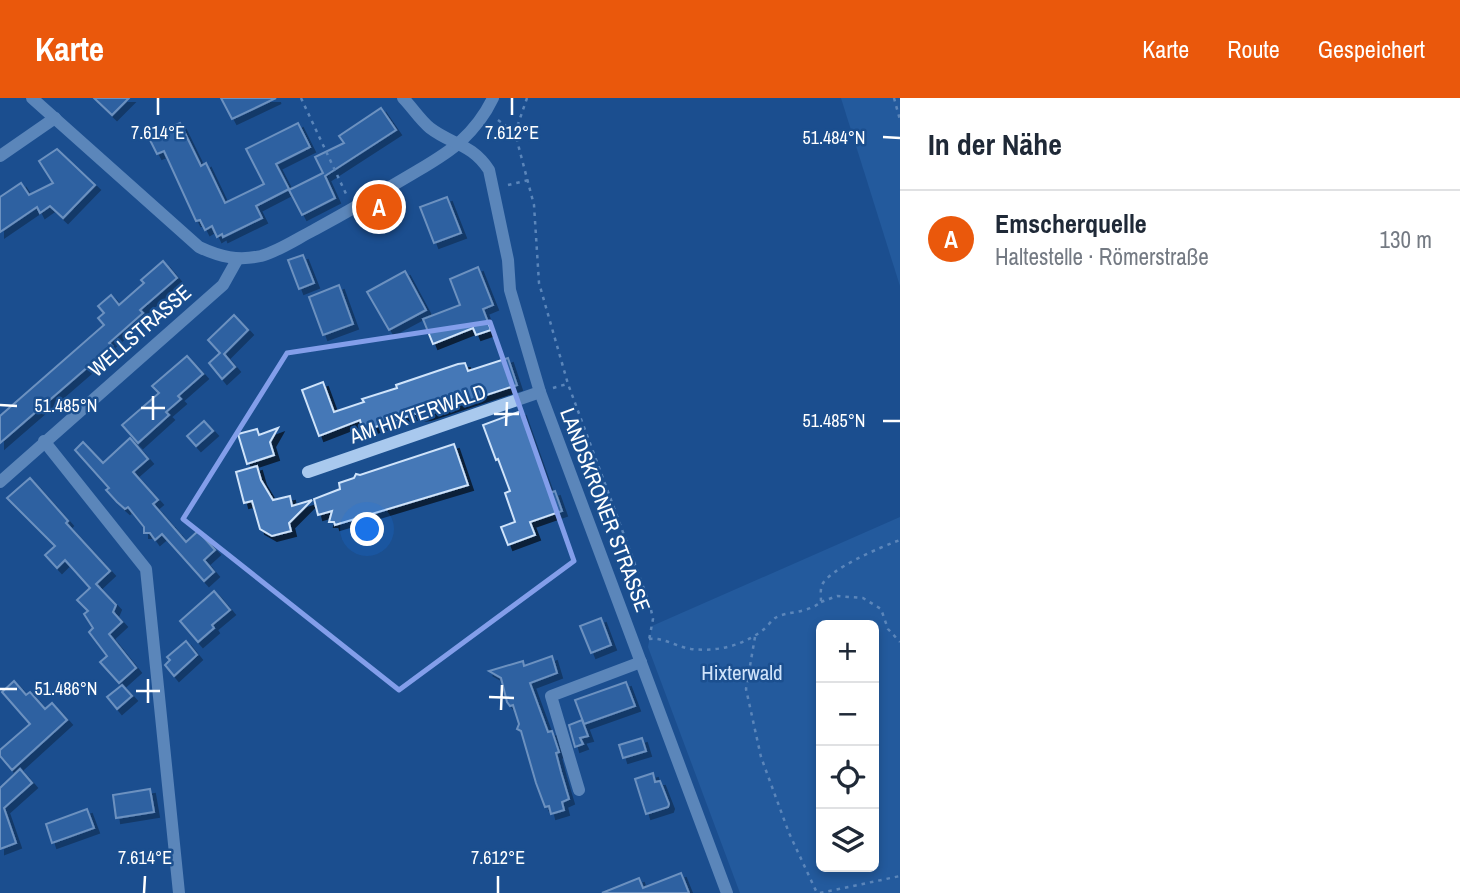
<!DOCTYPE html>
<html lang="de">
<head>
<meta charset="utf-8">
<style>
  body { margin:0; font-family:"Archivo Narrow",sans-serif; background:#f2f2f3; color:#1f2937 }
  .controls { position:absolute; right:21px; bottom:21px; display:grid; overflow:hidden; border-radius:10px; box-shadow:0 4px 10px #0003 }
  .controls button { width:63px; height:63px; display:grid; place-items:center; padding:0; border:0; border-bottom:2px solid #e0e1e3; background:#fff; color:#1f2937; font:35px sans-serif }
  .you { position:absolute; left:368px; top:432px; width:24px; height:24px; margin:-18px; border:5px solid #fff; border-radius:50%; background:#1a73e8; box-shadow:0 0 0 10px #1a73e833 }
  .badge { display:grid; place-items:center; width:46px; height:46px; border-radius:50%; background:#ea580c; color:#fff; font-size:23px; font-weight:700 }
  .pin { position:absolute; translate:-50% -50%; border:4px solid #fff; box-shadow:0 2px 7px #0006 }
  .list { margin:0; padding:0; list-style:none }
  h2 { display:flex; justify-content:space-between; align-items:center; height:91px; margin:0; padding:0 28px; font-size:30px }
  h2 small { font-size:23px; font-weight:400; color:#747a83 }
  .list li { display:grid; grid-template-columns:46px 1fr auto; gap:21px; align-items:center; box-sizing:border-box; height:98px; padding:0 28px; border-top:2px solid #e0e1e3 }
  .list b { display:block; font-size:26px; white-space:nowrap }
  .list p { margin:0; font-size:23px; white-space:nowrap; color:#747a83 }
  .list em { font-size:23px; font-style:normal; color:#747a83 }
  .icon { flex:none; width:38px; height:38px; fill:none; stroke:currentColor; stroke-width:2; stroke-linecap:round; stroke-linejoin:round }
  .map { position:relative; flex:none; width:900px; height:795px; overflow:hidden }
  header { display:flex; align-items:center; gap:42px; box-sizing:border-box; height:98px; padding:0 35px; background:#ea580c; color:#fff }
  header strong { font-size:33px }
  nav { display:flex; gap:38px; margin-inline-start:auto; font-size:24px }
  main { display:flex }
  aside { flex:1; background:#fff }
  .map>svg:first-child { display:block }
</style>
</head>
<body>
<header>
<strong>Karte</strong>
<nav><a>Karte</a><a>Route</a><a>Gespeichert</a></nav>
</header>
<main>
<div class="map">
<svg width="900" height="795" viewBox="0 0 900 795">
  <defs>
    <filter id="shadow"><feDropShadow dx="5" dy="5" stdDeviation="0" flood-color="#0009"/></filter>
  </defs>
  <rect width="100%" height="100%" fill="#1b4f8f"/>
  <g fill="#2e69ad" fill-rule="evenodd">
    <path d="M841,0h59v188z"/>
    <path d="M900,419v376h-160l-92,-246 4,-21zM821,527h53v242h-53z"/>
  </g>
  <g fill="#4478b7" stroke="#cfe3fa" stroke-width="2" filter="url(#shadow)">
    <path d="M94,0h35l-17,17z"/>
    <path d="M221,0h55l-44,21z"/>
    <path d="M381,10l15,22 -71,46 10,22 -33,17 -13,-25 34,-17 -8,-16 29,-14 -5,-7z"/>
    <path d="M180,25l21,43 5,-3 19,40 39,-19 -18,-35 52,-26 12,24 -34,17 13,25 -33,17 6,12 -39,19 -1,-3 -5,3 -5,-11 -7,4 -5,-10 -4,1 -32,-70 -7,3 -7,-14 17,-7 -1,-4z"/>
    <path d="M57,51l38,36 -32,33 -13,-12 -10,7 -3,-6 -37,25v-35l21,-14 8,12 24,-12 -14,-22z"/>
    <path d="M447,99l14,36 -27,10 -14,-36z"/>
    <path d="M303,157l11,28 -15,6 -11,-29z"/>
    <path d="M163,163l14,17 -37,32 3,3 -34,30 3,3 -112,97v-27l104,-91 -6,-7 6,-5 -6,-7 13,-11 8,10 25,-22 -3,-3z"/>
    <path d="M478,169l15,38 -10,4 8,21 -15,5 -3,-7 -40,16 -10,-25 37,-14 -10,-26z"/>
    <path d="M405,173l21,39 -37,20 -22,-38z"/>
    <path d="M339,187l14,39 -30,11 -14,-38z"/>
    <path d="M234,217l14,15 -24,24 11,13 -13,12 -13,-16 11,-10 -12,-13z"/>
    <path d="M187,258l16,18 -25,22 3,3 -15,13 3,3 -31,28 -16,-18 37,-32 -7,-7z"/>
    <path d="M508,260l9,27 -91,30 -7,1 -1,-3 -55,18 -3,-11 -41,16 -17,-46 21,-8 11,30 30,-10 -2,-3 35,-11 -1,-3 62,-21 7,-1 3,8z"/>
    <path d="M521,313l29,82 5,-2 7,20 -32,11 5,13 -27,10 -7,-18 14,-5 -10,-29 5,-2 -12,-32 -2,1 -13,-35z"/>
    <path d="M204,323l9,10 -17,15 -9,-10z"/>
    <path d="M278,330l-8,14 4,13 -27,9 -9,-30 19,-5 2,6z"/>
    <path d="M130,340l18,21 -15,13 25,28 -5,4 33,38 12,-11 17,19 -11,10 10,12 -10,9 -42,-47 -7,6 -5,-7h-6v-6l-16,-20 -3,2 -8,-7 -11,-12 3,-2 -34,-38 8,-8 20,21z"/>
    <path d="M454,346l14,41 -133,40 -1,-3h-5l3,-11 -14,4 -4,-16 26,-10 -1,-6 15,-5 2,-4 4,1z"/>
    <path d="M257,368l4,14 12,20 17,-4 2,10 20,-6 -23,23 2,8 -19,5 -12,-7 -8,-28 -8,2 -8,-31z"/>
    <path d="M30,380l38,43 -2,2 44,48 -14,13 20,21 -3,7 9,10 -13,12 27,34 -17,15 -19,-21 7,-6 -18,-24 4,-4 -9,-14 4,-3 -11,-11 13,-12 -25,-28 -8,8 -12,-13 10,-9 -48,-48z"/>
    <path d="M214,493l16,19 -18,15 2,3 -16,14 -18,-21z"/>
    <path d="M601,520l10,27 -20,8 -11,-27z"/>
    <path d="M186,543l11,14 -23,21 -9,-11 5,-5 -3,-3z"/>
    <path d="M552,558l5,17 -27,10 18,49 4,-1 7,21 -3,1 5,19 8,27 -7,3 2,8 -13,4 -2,-8 -4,1 -9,-24 -15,-52 -4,-2 2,-5 -6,-19 -3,1 -3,-4 -6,-24 -12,-7 34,-10 1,5z"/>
    <path d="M14,583l12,14 4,-3 15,17 7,-6 15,17 -55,50 -12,-14v-6l30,-26 -28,-32z"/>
    <path d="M626,584l9,24 -51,18 -9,-24z"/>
    <path d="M122,587l10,11 -15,13 -10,-12z"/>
    <path d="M582,622l6,16 -8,2 3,6 -8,3 -6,-22z"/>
    <path d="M642,640l4,13 -23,7 -4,-13z"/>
    <path d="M20,671l12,14 -28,25 12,35 -16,6v-61z"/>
    <path d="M653,675l2,9 5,-1 9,23 -1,3 -22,7 -11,-35z"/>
    <path d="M150,691l4,23 -38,6 -3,-23z"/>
    <path d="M87,711l7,19 -42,15 -6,-19z"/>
    <path d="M681,775l8,20h-87l37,-15 4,10z"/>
  </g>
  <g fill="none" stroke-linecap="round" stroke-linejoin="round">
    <g stroke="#a9c9ee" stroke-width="2.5" stroke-dasharray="3.5 5" stroke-linecap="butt">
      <path d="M301,0l46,98"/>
      <path d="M527,0l-12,35 19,72 5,78 29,101 82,221 3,14 -4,21"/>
      <path d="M894,0l6,22"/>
      <path d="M498,22l17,13"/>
      <path d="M508,87l21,-5"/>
      <path d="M553,290l14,-4"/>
      <path d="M821,504l16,-6 26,2 18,11 7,20 12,13"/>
      <path d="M755,539l-9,52 15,68 28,76 28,60"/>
      <path d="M649,541c14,-2 28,8 42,10 26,3 51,-3 72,-19 4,-3 8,-9 12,-12 11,-7 31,-4 46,-16 0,-5 -1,-12 1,-17 7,-16 61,-39 78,-45"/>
      <path d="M820,795l80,-17"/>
    </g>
    <g stroke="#a9c9ee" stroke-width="12">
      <path d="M32,0l167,149c21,10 39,14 62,9 18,-5 37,-18 53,-26 33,-18 66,-37 98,-56 17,-10 35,-20 49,-33 14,-13 24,-26 32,-43"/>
      <path d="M403,0c9,9 17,22 27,30 22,17 41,15 59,42l19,90 2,30 30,102 187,501"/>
      <path d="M0,58l55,-38"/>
      <path d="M44,343l102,128 33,324"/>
      <path d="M308,374l232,-80"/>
      <path d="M0,384l223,-197 14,-25"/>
      <path d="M579,692l-28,-94 90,-34"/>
    </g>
  </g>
  <path d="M0 0H900V795H0ZM490,224l84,239 -175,129 -216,-171 104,-166z" fill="#1b4f8f" fill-opacity=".55" fill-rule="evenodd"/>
  <path fill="none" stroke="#839eea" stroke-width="5" stroke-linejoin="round" d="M490,224l84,239 -175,129 -216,-171 104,-166z"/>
  <path fill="none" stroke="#fff" stroke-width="2.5" d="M158,17v-17M512,17v-17M883,39l17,1M0,307l17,1M141,310h24M494,316h25M153,322v-24M883,323h17M506,328l1,-24M0,591h17M136,593h24M489,599l25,1M148,605v-24M501,612l1,-25M144,795l1,-17M498,795v-17"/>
  <g text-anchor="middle" stroke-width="5" stroke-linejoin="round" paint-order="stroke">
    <g font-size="21" fill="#fff" stroke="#1b4f8f">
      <text transform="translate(140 233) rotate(-41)" y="7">WELLSTRASSE</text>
      <text transform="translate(418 316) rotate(-19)" y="7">AM HIXTERWALD</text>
      <text transform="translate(605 412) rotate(69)" y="7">LANDSKRONER STRASSE</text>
    </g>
    <g font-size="21" fill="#cfe3fa" stroke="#1b4f8f">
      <text x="742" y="582">Hixterwald</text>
    </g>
  </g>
  <g font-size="18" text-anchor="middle" fill="#fff" stroke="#1b4f8f" stroke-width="5" stroke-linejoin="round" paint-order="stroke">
    <text x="158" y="41">7.614°E</text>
    <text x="512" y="41">7.612°E</text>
    <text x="834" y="46">51.484°N</text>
    <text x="66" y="314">51.485°N</text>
    <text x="834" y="329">51.485°N</text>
    <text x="66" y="597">51.486°N</text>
    <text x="145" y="766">7.614°E</text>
    <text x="498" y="766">7.612°E</text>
  </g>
</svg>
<div class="controls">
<button>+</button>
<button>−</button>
<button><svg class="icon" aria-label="locate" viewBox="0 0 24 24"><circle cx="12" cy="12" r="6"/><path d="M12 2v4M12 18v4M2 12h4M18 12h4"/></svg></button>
<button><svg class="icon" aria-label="layers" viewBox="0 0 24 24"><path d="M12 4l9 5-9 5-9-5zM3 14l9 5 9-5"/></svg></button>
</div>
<div class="you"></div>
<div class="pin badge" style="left:379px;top:109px">A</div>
</div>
<aside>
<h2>In der Nähe<small></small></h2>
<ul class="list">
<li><span class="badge">A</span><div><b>Emscherquelle</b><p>Haltestelle · Römerstraße</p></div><em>130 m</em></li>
</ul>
</aside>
</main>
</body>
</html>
